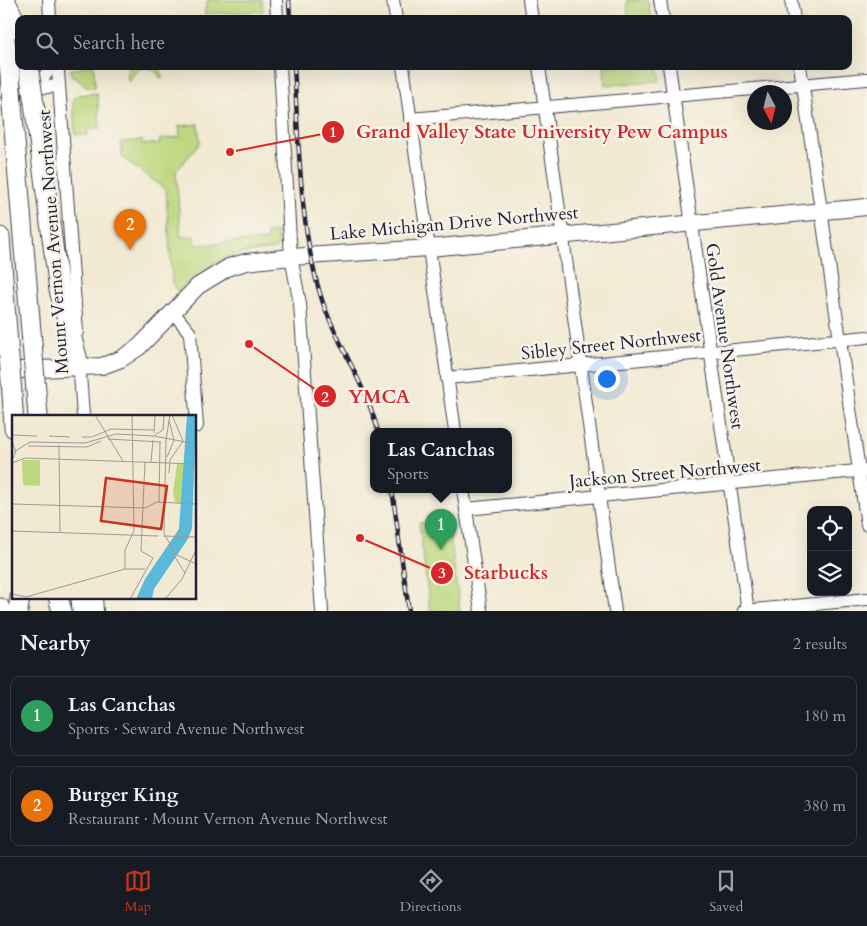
<!DOCTYPE html>
<html lang="en">
<head>
<meta charset="utf-8">
<style>
  body { margin:0; font-family:Cardo,serif; background:#20242c; color:#f1f3f6 }
  .controls { position:absolute; right:15px; bottom:15px; display:grid; overflow:hidden; border-radius:10px; box-shadow:0 5px 20px #0002 }
  .controls button { width:45px; height:45px; display:grid; place-items:center; padding:0; border:0; border-bottom:1px solid #363941; background:#171b24; color:#f1f3f6; font:25px sans-serif }
  .compass { position:absolute; left:747px; top:85px; width:45px; height:45px; border-radius:50%; background:#171b24; box-shadow:0 5px 20px #0002; rotate:173deg }
  .you { position:absolute; left:606px; top:378px; width:18px; height:18px; margin:-12px; border:4px solid #fff; border-radius:50%; background:#1a73e8; box-shadow:0 0 0 8px #1a73e833 }
  .badge { display:grid; place-items:center; width:32px; height:32px; border-radius:50%; background:#c8321e; color:#fff; font-size:16px; font-weight:700 }
  .pin { position:absolute; translate:-50% -41px; filter:drop-shadow(0 1px 2px #0008) }
  .pin::after { content:''; position:absolute; top:26px; width:18px; height:15px; background:inherit; clip-path:polygon(0 0,100% 0,50% 100%) }
  .popup { position:absolute; left:370px; top:428px; width:142px; height:65px; box-sizing:border-box; display:grid; place-content:center; border-radius:10px; background:#171b24; filter:drop-shadow(0 1px 4px #0005); font-size:16px; white-space:nowrap; color:#9ea1a6 }
  .popup b { font-size:19px; color:#f1f3f6 }
  .popup::after { content:''; position:absolute; left:50%; top:100%; margin-left:-10px; border:10px solid transparent; border-top-color:#171b24 }
  .list { margin:0; padding:0; list-style:none }
  h2 { display:flex; justify-content:space-between; align-items:center; height:65px; margin:0; padding:0 20px; font-size:21px }
  h2 small { font-size:16px; font-weight:400; color:#9ea1a6 }
  .list li { display:grid; grid-template-columns:32px 1fr auto; gap:15px; align-items:center; box-sizing:border-box; height:80px; margin:0 10px 10px; padding:0 10px; border:1px solid #363941; border-radius:10px }
  .list b { display:block; font-size:19px; white-space:nowrap }
  .list p { margin:0; font-size:16px; white-space:nowrap; color:#9ea1a6 }
  .list em { font-size:16px; font-style:normal; color:#9ea1a6 }
  .icon { flex:none; width:28px; height:28px; fill:none; stroke:currentColor; stroke-width:2; stroke-linecap:round; stroke-linejoin:round }
  .map { position:relative; flex:none; width:867px; height:611px; overflow:hidden }
  .search { position:absolute; background:#171b24; box-shadow:0 5px 20px #0002; left:15px; right:15px; top:15px; height:55px; display:flex; align-items:center; gap:12px; box-sizing:border-box; padding:0 18px; border-radius:10px; color:#9ea1a6; font-size:19px }
  .sheet { height:245px; background:#171b24 }
  nav { display:flex; justify-content:space-around; align-items:center; box-sizing:border-box; height:70px; border-top:1px solid #363941; background:#171b24; font-size:14px; color:#9ea1a6 }
  nav a { display:grid; justify-items:center; gap:2px }
  nav .on { color:#c8321e }
  .map>svg:first-child { display:block }
</style>
</head>
<body>
<div class="map">
<svg width="867" height="611" viewBox="0 0 867 611">
  <rect width="100%" height="100%" fill="#f7f3e8"/>
  <filter id="ink" filterUnits="userSpaceOnUse"><feTurbulence type="fractalNoise" baseFrequency=".02" numOctaves="2"/><feDisplacementMap in="SourceGraphic" scale="10" xChannelSelector="R" yChannelSelector="G"/><feConvolveMatrix kernelMatrix="1 2 1 2 8 2 1 2 1" color-interpolation-filters="sRGB"/></filter>
  <filter id="wash" filterUnits="userSpaceOnUse"><feTurbulence type="fractalNoise" baseFrequency=".0096" numOctaves="4" result="noise"/><feDisplacementMap in="SourceGraphic" scale="20" xChannelSelector="R" yChannelSelector="G"/><feGaussianBlur stdDeviation="1.12" result="paint"/><feColorMatrix in="noise" values="0 0 0 0 0 0 0 0 0 0 0 0 0 0 0 0 0 1.4 0 .05"/><feComposite in="paint" operator="in"/></filter>
  <g filter="url(#wash)">
    <rect width="100%" height="100%" fill="#f1e9d2"/>
    <g fill="#bcd77d" stroke="#6f7c5c">
      <path d="M208,0h54l1,11 -59,3z"/>
      <path d="M627,0h21l3,19h-23z"/>
      <path d="M83,66h11l1,21h-7l-17,-12v-6l10,-1z"/>
      <path d="M127,66h34l1,13h-1c-8,-16 -26,-14 -31,2h-2z"/>
      <path d="M604,66h54l2,15 -55,4z"/>
      <path d="M97,93l3,35 -12,1v6h-13l-2,-36 5,-4z"/>
      <path d="M198,124l2,19 -24,28 5,66 13,-1 1,9 72,-5v-7l10,-1 1,12 -3,5c-12,2 -24,2 -35,5 -24,5 -45,21 -62,38l-6,-9 -6,-93c-14,-12 -30,-21 -44,-33l-1,-15 21,-2 1,5 17,-2v-4l20,-2 -1,-11z"/>
      <path d="M448,520l12,91h-30l-11,-88z"/>
    </g>
  </g>
  <g filter="url(#ink)">
    <g fill="none" stroke-linecap="round" stroke-linejoin="round">
      <defs>
        <g id="minor">
          <path d="M49,0l1,19"/>
          <path d="M276,0l1,19"/>
          <path d="M393,0l3,19"/>
          <path d="M529,0l3,19"/>
          <path d="M660,0l3,19"/>
          <path d="M791,0l3,19"/>
          <path d="M55,66l3,5 19,261"/>
          <path d="M280,66l11,191 9,47 22,307"/>
          <path d="M403,66l52,365"/>
          <path d="M539,66l76,545"/>
          <path d="M669,66l79,545"/>
          <path d="M800,66l67,459"/>
          <path d="M31,88l10,-6 10,-16"/>
          <path d="M0,91l59,-5"/>
          <path d="M410,119l457,-40"/>
          <path d="M173,312l17,21 7,93"/>
          <path d="M79,360l4,56"/>
          <path d="M447,378l420,-41"/>
          <path d="M463,489l18,122"/>
          <path d="M466,509l401,-39"/>
          <path d="M96,597l1,14"/>
          <path d="M744,611l123,-12"/>
        </g>
        <path id="major" d="M0,371l102,-5 19,-7 18,-12 59,-61 31,-19 17,-5 45,-5 138,-9 438,-41"/>
        <g id="highway">
          <path d="M5,0l14,29"/>
          <path d="M0,6l10,67"/>
          <path d="M34,103l25,187 21,78"/>
          <path d="M12,105l20,238"/>
          <path d="M0,237l8,108"/>
          <path d="M36,391l2,25"/>
          <path d="M12,393l2,35"/>
          <path d="M58,597l4,14"/>
          <path d="M81,597l1,14"/>
          <path d="M0,608v3"/>
          <path d="M18,611l2,-14"/>
        </g>
      </defs>
      <use href="#minor" stroke="#414052" stroke-width="14"/>
      <use href="#major" stroke="#414052" stroke-width="18"/>
      <use href="#highway" stroke="#414052" stroke-width="21"/>
      <use href="#minor" stroke="#fff" stroke-width="12"/>
      <use href="#major" stroke="#fff" stroke-width="16"/>
      <use href="#highway" stroke="#fff" stroke-width="19"/>
      <defs>
        <g id="rail">
          <path d="M289,0l1,19"/>
          <path d="M294,66c5,75 5,166 29,237 16,44 43,83 55,128"/>
          <path d="M392,489l17,122"/>
        </g>
      </defs>
      <use href="#rail" stroke="#22223b" stroke-width="4.5"/>
      <use href="#rail" stroke="#f7f3e8" stroke-width="2.5" stroke-dasharray="8" stroke-linecap="butt"/>
      <defs>
        <g id="highway-bridge">
          <path d="M29,71l5,32"/>
          <path d="M10,73l2,32"/>
          <path d="M32,343l4,48"/>
          <path d="M8,345l4,48"/>
        </g>
      </defs>
      <use href="#highway-bridge" stroke="#414052" stroke-width="21" stroke-linecap="butt"/>
      <use href="#highway-bridge" stroke="#fff" stroke-width="19"/>
    </g>
  </g>
  <g text-anchor="middle" stroke-width="5" stroke-linejoin="round" paint-order="stroke">
    <g font-size="18" fill="#22223b" stroke="#f7f3e8">
      <text transform="translate(454 223) rotate(-5)" y="6">Lake Michigan Drive Northwest</text>
      <text transform="translate(53 242) rotate(-94)" y="6">Mount Vernon Avenue Northwest</text>
      <text transform="translate(725 336) rotate(82)" y="6">Gold Avenue Northwest</text>
      <text transform="translate(611 344) rotate(-6)" y="6">Sibley Street Northwest</text>
      <text transform="translate(665 473) rotate(-5)" y="6">Jackson Street Northwest</text>
    </g>
  </g>
  <g transform="translate(12 415)">
    <rect width="184" height="184" fill="#f1e9d2"/>
    <path d="M10,45h18v26l-17,-1zM165,49h9l-5,39 -6,-1 -2,-9z" fill="#bcd77d"/>
    <path d="M175,0h9l-4,113 -4,11 -34,50 -2,9 -16,1 9,-20 34,-50z" fill="#5ab8d8"/>
    <path fill="none" stroke="#9e9996" stroke-width="1" d="M83,0l28,46M158,0l-4,25 -2,93 11,21 21,10M142,18l1,-18M0,20l25,1M143,20l8,-5 1,-15M37,21l21,1M70,22h10l19,-8 43,1M96,24l53,3M0,26l4,11 -4,8M47,30l1,88M16,31l59,1 14,-6M0,38l18,-11 55,1 31,-9 38,2 42,8M155,42l7,-17 -5,-20M139,47l2,-22M0,48l13,-5 171,6M157,58l1,-13 13,-19 -11,-26M147,87l1,-60M1,89l132,4 12,-6 39,2M0,116l146,5M151,121l33,1M161,139l12,19M113,154v-19l9,-19 -2,-116M0,179l14,3 99,-28h20M118,184l23,-41 -12,-7 4,-89M153,184l17,-20 14,-29"/>
    <path fill="#c8321e" fill-opacity="0.15" stroke="#c8321e" stroke-width="2.5" d="M94,63l61,8 -6,43 -60,-8z"/>
    <rect width="184" height="184" fill="none" stroke="#22223b" stroke-width="2.5"/>
  </g>
  <path fill="none" stroke="#d62828" stroke-width="2" d="M230 152L333 132M249 344L325 396M360 538L442 573"/>
  <g fill="#d62828" stroke="#f7f3e8" stroke-width="2">
    <circle cx="230" cy="152" r="5"/>
    <circle cx="249" cy="344" r="5"/>
    <circle cx="360" cy="538" r="5"/>
    <circle cx="333" cy="132" r="12"/>
    <circle cx="325" cy="396" r="12"/>
    <circle cx="442" cy="573" r="12"/>
  </g>
  <g font-size="15" text-anchor="middle" font-weight="bold" fill="#fff">
    <text x="333" y="137">1</text>
    <text x="325" y="402">2</text>
    <text x="442" y="578">3</text>
  </g>
  <g font-size="19" text-anchor="middle" font-weight="bold" fill="#d62828" stroke="#f7f3e8" stroke-width="5" stroke-linejoin="round" paint-order="stroke">
    <text x="542" y="138">Grand Valley State University Pew Campus</text>
    <text x="379" y="403">YMCA</text>
    <text x="506" y="579">Starbucks</text>
  </g>
</svg>
<div class="controls">
<button><svg class="icon" aria-label="locate" viewBox="0 0 24 24"><circle cx="12" cy="12" r="6"/><path d="M12 2v4M12 18v4M2 12h4M18 12h4"/></svg></button>
<button><svg class="icon" aria-label="layers" viewBox="0 0 24 24"><path d="M12 4l9 5-9 5-9-5zM3 14l9 5 9-5"/></svg></button>
</div>
<svg class="compass" viewBox="-18 -18 36 36"><path d="M0-13l5 13h-10z" fill="#e53935"/><path d="M0 13l5-13h-10z" fill="#9ea1a6"/></svg>
<div class="you"></div>
<div class="pin badge" style="left:441px;top:550px;background:#2e9e5b">1</div>
<div class="popup"><b>Las Canchas</b>Sports</div>
<div class="pin badge" style="left:130px;top:250px;background:#e8710a">2</div>
<div class="search"><svg class="icon" aria-label="search" viewBox="0 0 24 24"><circle cx="10" cy="10" r="6"/><path d="M15 15l6 6"/></svg>Search here</div>
</div>
<section class="sheet">
<h2>Nearby<small>2 results</small></h2>
<ul class="list">
<li><span class="badge" style="background:#2e9e5b">1</span><div><b>Las Canchas</b><p>Sports · Seward Avenue Northwest</p></div><em>180 m</em></li>
<li><span class="badge" style="background:#e8710a">2</span><div><b>Burger King</b><p>Restaurant · Mount Vernon Avenue Northwest</p></div><em>380 m</em></li>
</ul>
</section>
<nav>
<a class="on"><svg class="icon" aria-label="map" viewBox="0 0 24 24"><path d="M3 6l6-2 6 2 6-2v14l-6 2-6-2-6 2zM9 4v14M15 6v14"/></svg>Map</a>
<a><svg class="icon" aria-label="directions" viewBox="0 0 24 24"><path d="M12 3l9 9-9 9-9-9zM9 14v-3h6M13 9l2 2-2 2"/></svg>Directions</a>
<a><svg class="icon" aria-label="saved" viewBox="0 0 24 24"><path d="M7 4h10v16l-5-4-5 4z"/></svg>Saved</a>
</nav>
</body>
</html>
